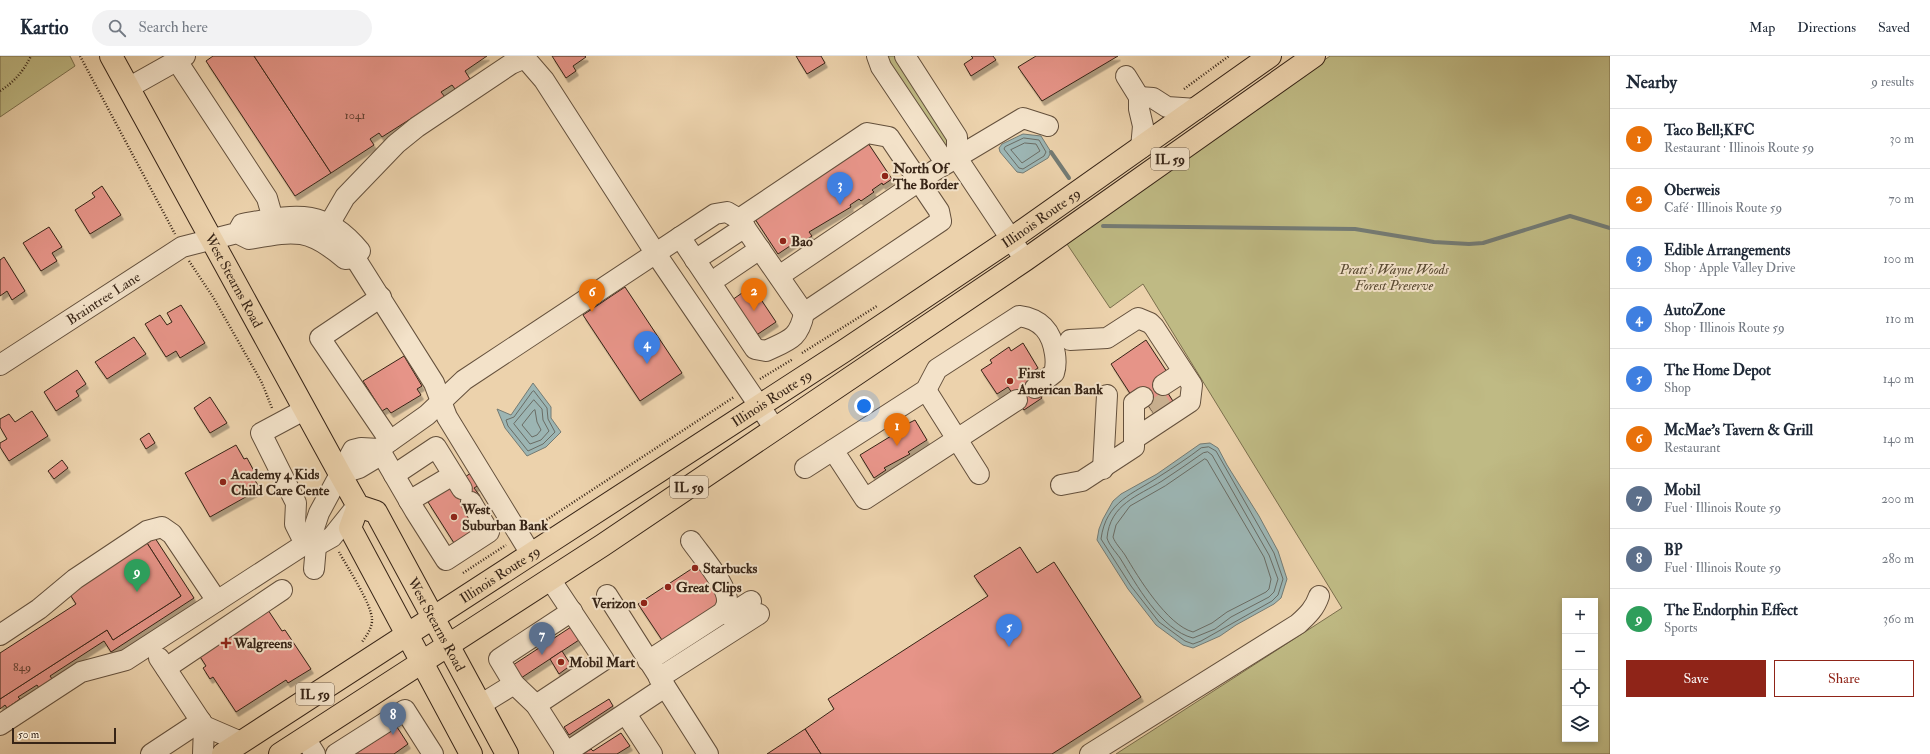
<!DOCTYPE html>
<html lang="en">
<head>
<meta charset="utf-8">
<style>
  body { margin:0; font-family:"IM FELL Double Pica",serif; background:#f2f2f3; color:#1f2937 }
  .controls { position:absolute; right:12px; bottom:12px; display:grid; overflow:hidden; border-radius:0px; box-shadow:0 2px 6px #0003 }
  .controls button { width:36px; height:36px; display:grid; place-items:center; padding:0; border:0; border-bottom:1px solid #e0e1e3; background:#fff; color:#1f2937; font:20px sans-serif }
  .scale { position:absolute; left:12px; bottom:10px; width:104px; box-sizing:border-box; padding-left:4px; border:2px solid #372416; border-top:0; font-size:11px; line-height:14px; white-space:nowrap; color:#372416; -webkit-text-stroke:3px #f3e2c9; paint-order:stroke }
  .you { position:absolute; left:864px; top:350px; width:14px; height:14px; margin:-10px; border:3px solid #fff; border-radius:50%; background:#1a73e8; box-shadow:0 0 0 6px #1a73e833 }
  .badge { display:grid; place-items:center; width:26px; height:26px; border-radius:50%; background:#8f2418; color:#fff; font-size:13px; font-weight:700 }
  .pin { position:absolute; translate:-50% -33px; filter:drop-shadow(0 1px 2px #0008) }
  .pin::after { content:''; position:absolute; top:21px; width:14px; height:12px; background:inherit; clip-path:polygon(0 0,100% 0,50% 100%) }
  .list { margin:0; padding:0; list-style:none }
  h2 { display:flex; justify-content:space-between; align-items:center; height:52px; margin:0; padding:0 16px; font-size:17px }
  h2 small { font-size:13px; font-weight:400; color:#747a83 }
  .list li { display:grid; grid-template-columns:26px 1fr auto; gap:12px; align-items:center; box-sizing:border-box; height:60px; padding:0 16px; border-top:1px solid #e0e1e3 }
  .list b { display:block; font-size:15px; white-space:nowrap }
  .list p { margin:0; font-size:13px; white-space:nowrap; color:#747a83 }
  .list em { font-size:13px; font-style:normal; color:#747a83 }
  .actions { display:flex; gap:8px; padding:12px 16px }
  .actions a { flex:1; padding:9px 0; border:1px solid #8f2418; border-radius:0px; text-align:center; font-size:14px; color:#8f2418 }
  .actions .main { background:#8f2418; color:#fff }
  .icon { flex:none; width:22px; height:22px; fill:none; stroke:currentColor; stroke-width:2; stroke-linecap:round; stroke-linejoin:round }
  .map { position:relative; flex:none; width:1610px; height:698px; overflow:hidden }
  header { display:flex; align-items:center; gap:24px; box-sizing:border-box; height:56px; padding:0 20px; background:#fff; border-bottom:1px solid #e0e1e3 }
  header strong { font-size:19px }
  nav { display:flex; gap:22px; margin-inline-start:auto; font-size:14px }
  .search { width:280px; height:36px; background:#f2f2f3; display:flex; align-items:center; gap:10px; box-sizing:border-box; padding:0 14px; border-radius:22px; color:#747a83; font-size:15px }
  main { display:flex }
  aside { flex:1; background:#fff }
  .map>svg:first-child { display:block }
</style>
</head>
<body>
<header>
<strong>Kartio</strong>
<div class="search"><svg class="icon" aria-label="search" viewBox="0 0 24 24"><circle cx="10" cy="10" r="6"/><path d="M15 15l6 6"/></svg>Search here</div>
<nav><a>Map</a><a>Directions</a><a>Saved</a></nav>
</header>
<main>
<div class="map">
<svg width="1610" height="698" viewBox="0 0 1610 698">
  <defs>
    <filter id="shadow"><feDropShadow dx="2.5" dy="4.5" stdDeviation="0" flood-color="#0004"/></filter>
  </defs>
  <rect width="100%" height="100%" fill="#ecd2ac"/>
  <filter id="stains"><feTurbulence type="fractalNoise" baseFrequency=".005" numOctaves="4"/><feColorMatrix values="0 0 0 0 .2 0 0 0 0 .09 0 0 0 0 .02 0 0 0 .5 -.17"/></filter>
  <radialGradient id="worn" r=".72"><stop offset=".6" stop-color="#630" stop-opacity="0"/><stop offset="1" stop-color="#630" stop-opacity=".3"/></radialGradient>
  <g fill="#bfba84" stroke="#7b6f4d" fill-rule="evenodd">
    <path d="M0,0h70l5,10 -75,51z"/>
    <path d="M885,0h11l57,89 -5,6z"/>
    <path d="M1330,0h280v698h-494l226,-146 -199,-324 -33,24 -43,-64zM1565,545h30v138h-30z"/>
  </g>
  <g fill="#9cb5b3" stroke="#747b74">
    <path d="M1023,78l18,2 10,16 -3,6 -25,15 -6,-1 -17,-20 -1,-4 3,-4z"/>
    <path d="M533,327l18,24v11l10,14 -15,15 -19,9 -22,-28 -8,-19 14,6z"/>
    <path d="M1210,387l8,5 9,17 32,51 19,35 9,28 -6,19 -7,6 -38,21 -16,11 -27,12 -10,-3 -27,-20 -28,-36 -31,-49 2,-11 4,-10 10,-18 8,-7 36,-20 43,-30z"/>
  </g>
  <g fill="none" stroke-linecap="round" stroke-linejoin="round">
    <g stroke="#6a6c64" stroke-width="1">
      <path d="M1024,82l15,2 7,12 -2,4 -21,13 -4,-1 -15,-19 1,-2z"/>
      <path d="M1025,87l11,1 4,7 -18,12 -11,-13z"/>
      <path d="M534,335l13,17 1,11 7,13 -12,12 -15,7 -20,-25 -2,-6 8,-3 18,-25z"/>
      <path d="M534,344l8,9 1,11 6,11 -8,9 -11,4 -16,-20z"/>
      <path d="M535,354l2,12 4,8 -4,5 -5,2 -10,-12 11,-14z"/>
      <path d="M1209,391l7,4 58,102 9,26 -5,16 -6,6 -71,40 -8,3 -8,-3 -26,-19 -28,-36 -30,-47c5,-38 32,-45 59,-63 14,-9 28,-18 41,-28z"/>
      <path d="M1208,396l4,3 57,100 9,24 -4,13 -5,5 -38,20 -16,12 -22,9c-32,-8 -57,-54 -73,-80 -5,-7 -11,-13 -13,-20 3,-34 31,-42 55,-57 14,-9 28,-19 41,-28z"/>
      <path d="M1205,403l2,1 57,97 7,22 -2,10 -3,3 -39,20 -15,11 -19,9c-26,-7 -55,-55 -68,-77 -4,-6 -10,-12 -12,-18l3,-12 14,-19 35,-20z"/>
    </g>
    <g stroke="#747b74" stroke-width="4">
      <path d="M1051,96l18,26"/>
      <path d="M1103,170l252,3 79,13 35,2 14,-1 87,-27 40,12"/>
    </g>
  </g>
  <g fill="#e69488" stroke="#372416" filter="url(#shadow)">
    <path d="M213,0h41l77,117 -36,23 -89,-135z"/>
    <path d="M254,0h233l-22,15 5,8 -15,10 -3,-4 -11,7 4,5 -63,40 -3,-4 -9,6 4,6 -43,28z"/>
    <path d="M552,0h33l1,1 -13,9 3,5 -10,7z"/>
    <path d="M796,0h25l4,7 -18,11z"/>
    <path d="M971,0h22l3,4 -25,16 -7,-12 9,-6z"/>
    <path d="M1036,0h82l-76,45 -24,-34z"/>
    <path d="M866,84l26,39 -9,6 -1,-2 -10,7 2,2 -13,9 -2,-2 -9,6 1,2 -42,25 3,4 -14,9 -2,-3 -18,12 -25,-38z"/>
    <path d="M102,130l19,29 -31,19 -15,-24 20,-13 -3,-4z"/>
    <path d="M49,171l13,20 -10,6 5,8 -16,10 -18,-28z"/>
    <path d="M4,201l21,34 -13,9 -5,-9 -7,5v-36z"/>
    <path d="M752,230l24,36 -21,14 -23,-36z"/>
    <path d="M625,231l57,86 -42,28 -57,-86z"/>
    <path d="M181,249l24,38 -25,15 -4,-7 -10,6 -21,-33 15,-9 7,10 5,-3 -5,-9z"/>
    <path d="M134,281l12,17 -39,25 -12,-17z"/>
    <path d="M1146,284l21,32 -6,10 15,24 -19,12 -16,-23h-10l-20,-31z"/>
    <path d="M1023,287l15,25 -11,7 15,23 -18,12 -16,-23 -11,7 -16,-24 11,-7 -2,-3 19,-13 2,4z"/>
    <path d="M404,300l18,30 -5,3 4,6 -30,18 -4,-5 -5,3 -19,-30z"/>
    <path d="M77,314l9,14 -10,7 3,5 -23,15 -12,-19z"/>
    <path d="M210,341l17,26 -17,10 -16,-25z"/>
    <path d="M32,355l16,25 -39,25 -9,-14v-4l7,-4 -7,-12v-8l9,-5 6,8z"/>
    <path d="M915,364l12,20 -19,12 2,2 -26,14 2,2 -12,8 -14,-23 36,-22 -1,-3z"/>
    <path d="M149,377l6,10 -9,6 -6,-10z"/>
    <path d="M236,389l8,14 3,-1 8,15 -3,2 8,14 -50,28 -25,-44z"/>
    <path d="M62,404l6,8 -14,11 -6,-8z"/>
    <path d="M471,417l8,12 -5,3 6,8 -15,10 13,22 -24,15 -26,-41 4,-3 -2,-4 21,-9z"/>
    <path d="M155,482l39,60 -83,54 -7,-11 -54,35 2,3 -13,9 -2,-3 -19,12 2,2 -13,9 -2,-3 -5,4v-10l107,-69 6,10 68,-44 -34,-53z"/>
    <path d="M147,487l34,53 -68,44 -6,-10 -107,69v-46l76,-49 -7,-11z"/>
    <path d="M1020,491l17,26 17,-11 87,135 -89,57h-231l-16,-25 29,-20 -6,-10 160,-103 -14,-20z"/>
    <path d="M699,508l23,41 -58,38 -26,-39z"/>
    <path d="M266,551l16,24 3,-1 26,39 -23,14 -2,-3 -50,32 -23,-35 -3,2 -7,-11 3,-2 -9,-14z"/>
    <path d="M571,571l8,13 -61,40 -8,-13z"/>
    <path d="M562,595l9,14 -12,9 -9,-15z"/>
    <path d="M609,643l4,7 -44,29 -5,-8z"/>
    <path d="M397,671l11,17 -14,10h-39z"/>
    <path d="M805,673l16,25h-54z"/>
    <path d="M621,677l9,13 -13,8h-34l8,-5 2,2z"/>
  </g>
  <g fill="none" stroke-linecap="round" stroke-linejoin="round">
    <path stroke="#c8af8e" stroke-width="20" stroke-dasharray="20 10" stroke-linecap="butt" d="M1152,355l20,-13"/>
    <defs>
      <g id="minor">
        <path d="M877,0l4,11 61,91h15"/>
        <path d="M905,0l52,81v21l68,102"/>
        <path d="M177,5l90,137 6,21"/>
        <path d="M1126,20l13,21v12l4,17 -2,22"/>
        <path d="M128,32l57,-32"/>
        <path d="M1139,41l14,1 14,9 30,2"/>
        <path d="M680,181l75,112 11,2c23,-11 33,-12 38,-38"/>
        <path d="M320,184l25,-43 51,-53 21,-17 94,-63 14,-6 19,22 112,174 119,175"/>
        <path d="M355,202l79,125 13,34 84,137"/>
        <path d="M695,204l50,-33"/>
        <path d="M720,220l40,-27"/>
        <path d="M779,220l155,-105 89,-53 25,8"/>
        <path d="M381,241l-61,41 70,103"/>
        <path id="s1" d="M0,309l182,-118 55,-14 12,6c45,-8 59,-12 96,20l10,-1 5,-7c-37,-45 -66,-36 -118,-27l-5,9"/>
        <path d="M1163,329l20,-13"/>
        <path d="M926,334l53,84"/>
        <path d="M1017,344l-152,99 -32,-49 93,-60 11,-21 82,-53c23,3 33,17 36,38 1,7 1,13 -1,19l-19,15"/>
        <path d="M304,354l-43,23 35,70 -1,21 10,20"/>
        <path d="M1134,383v-36l9,-6"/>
        <path d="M379,393l36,62 31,49 43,-28 -18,-30"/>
        <path d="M805,412l28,-18"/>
        <path d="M1103,413l4,-74"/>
        <path d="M340,418l19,-6 15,-9 5,-10 48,-34 37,-35 251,-166 12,-2 12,7 65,94 137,-92 -2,-10 -50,-74 -22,-4 -128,86"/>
        <path d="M394,419l42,-28 26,42"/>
        <path d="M1061,429l21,-4 52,-34v-8l56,-37 2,-17 -38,-58 -4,-4 -12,-5 -31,20 -37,2"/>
        <path d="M409,445l44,-26"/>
        <path d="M305,488l11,2 16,-9 24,-30"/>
        <path d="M314,513l2,-23"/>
        <path d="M607,539l101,159"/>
        <path d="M722,557l7,2 22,-14"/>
        <path d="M0,579l39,-26 36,-30 72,-48 15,-4 10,7 45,67"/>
        <path d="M159,602l45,68 -1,28"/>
        <path d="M648,605l74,-48c3,-4 5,-8 5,-12 1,-15 -27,-47 -36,-60"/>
        <path d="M166,612l116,-78"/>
        <path d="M659,622l100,-64"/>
        <path d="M480,649l34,-21"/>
        <path d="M536,649l68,-45 -54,-81"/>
        <path d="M626,658l26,40"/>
        <path d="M0,669l81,-53 45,-12 179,-116 9,-16 5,-15 34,-63 8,-2 18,1"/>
        <path d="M204,670l37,16"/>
        <path d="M305,682l10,16"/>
        <path d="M566,696l-30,-47 -22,-21 -15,-25 73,-48"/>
        <path d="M151,698l50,-33"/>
        <path d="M336,698l69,-44 28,44"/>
        <path d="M564,698l101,-67"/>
        <path d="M1090,698l208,-130c10,-9 17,-16 21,-28"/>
      </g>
      <g id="major">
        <path id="s2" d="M111,0l229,418 18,32 18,6 131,242"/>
        <path d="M358,450l-8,22 121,226"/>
        <path id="s3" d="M223,698l621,-403 167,-112 259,-183"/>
        <path d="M280,698l323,-209 422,-285 289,-204"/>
      </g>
    </defs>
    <use href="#minor" stroke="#64503c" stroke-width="22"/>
    <use href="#major" stroke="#372416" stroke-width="24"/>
    <g stroke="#372416" stroke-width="2.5" stroke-dasharray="1 2" stroke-linecap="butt">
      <path d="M80,0l95,178"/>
      <path d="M1184,33l45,-33"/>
      <path d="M0,35c14,-9 23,-19 31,-35"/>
      <path d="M189,205l24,36 49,86 10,25"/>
      <path d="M802,297l75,-47"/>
      <path d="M760,323l33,-20"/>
      <path d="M534,472l200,-131"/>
      <path d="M339,496c8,15 33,52 33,68 0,8 -5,15 -10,22"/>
      <path d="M463,517l43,-28"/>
    </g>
    <use href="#minor" stroke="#f3e2c9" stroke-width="20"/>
    <use href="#major" stroke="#ecd2ac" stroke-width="22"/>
  </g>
  <g fill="#8f2418" stroke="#f3e2c9" stroke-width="1.5">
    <circle cx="885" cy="120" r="4"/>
    <circle cx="783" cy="185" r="4"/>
    <circle cx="1010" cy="325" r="4"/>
    <circle cx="223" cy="426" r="4"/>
    <circle cx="454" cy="461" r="4"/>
    <circle cx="695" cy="512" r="4"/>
    <circle cx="668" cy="531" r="4"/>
    <circle cx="644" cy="547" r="4"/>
    <path d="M224 581h4v4h4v4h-4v4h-4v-4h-4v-4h4z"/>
    <circle cx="561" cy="606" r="4"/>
  </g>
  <g text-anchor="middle" stroke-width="4" stroke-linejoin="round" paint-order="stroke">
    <g font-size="12" fill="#634032">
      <text x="355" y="63">1041</text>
      <text x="22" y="615">849</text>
    </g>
    <g fill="#f3e2c9" stroke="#6f5d4c" stroke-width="1">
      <rect x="1151" y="92" width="38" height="22" rx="3"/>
      <rect x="670" y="420" width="38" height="22" rx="3"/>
      <rect x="296" y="627" width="38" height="22" rx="3"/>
    </g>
    <g font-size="13" font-weight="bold" fill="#372416">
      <text x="1170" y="108">IL 59</text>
      <text x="689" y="436">IL 59</text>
      <text x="315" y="643">IL 59</text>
    </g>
    <g font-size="14" font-weight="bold" fill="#372416" stroke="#f3e2c9" text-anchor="start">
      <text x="893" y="117">North Of<tspan x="893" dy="16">The Border</tspan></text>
      <text x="791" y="190">Bao</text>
      <text x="1018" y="322">First<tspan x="1018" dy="16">American Bank</tspan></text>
      <text x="231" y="423">Academy 4 Kids<tspan x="231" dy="16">Child Care Cente</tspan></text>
      <text x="462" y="458">West<tspan x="462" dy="16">Suburban Bank</tspan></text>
      <text x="703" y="517">Starbucks</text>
      <text x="676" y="536">Great Clips</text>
      <text x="636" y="552" text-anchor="end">Verizon</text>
      <text x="234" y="592">Walgreens</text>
      <text x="569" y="611">Mobil Mart</text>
    </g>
    <g font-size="14" fill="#372416" stroke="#f3e2c9">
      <text dy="5" stroke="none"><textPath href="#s3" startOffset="978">Illinois Route 59</textPath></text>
      <text dy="5" stroke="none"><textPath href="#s2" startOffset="256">West Stearns Road</textPath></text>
      <text dy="5" stroke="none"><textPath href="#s1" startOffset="123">Braintree Lane</textPath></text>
      <text dy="5" stroke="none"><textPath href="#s3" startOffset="654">Illinois Route 59</textPath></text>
      <text dy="5" stroke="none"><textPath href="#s3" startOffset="330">Illinois Route 59</textPath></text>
      <text dy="5" stroke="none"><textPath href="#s2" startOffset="660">West Stearns Road</textPath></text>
    </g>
    <g font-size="14" font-style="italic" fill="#594a32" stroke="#f3e2c9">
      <text x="1394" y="218">Pratt’s Wayne Woods<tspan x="1394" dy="16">Forest Preserve</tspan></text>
    </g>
  </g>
  <rect width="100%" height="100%" filter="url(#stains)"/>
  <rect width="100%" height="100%" fill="url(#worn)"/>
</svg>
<div class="controls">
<button>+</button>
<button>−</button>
<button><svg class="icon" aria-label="locate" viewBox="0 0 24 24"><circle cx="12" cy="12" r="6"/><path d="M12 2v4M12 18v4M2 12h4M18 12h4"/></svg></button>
<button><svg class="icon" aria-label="layers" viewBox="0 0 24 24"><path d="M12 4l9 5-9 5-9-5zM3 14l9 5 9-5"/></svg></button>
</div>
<div class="scale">50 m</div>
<div class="you"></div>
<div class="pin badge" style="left:897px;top:390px;background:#e8710a">1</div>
<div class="pin badge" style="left:754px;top:255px;background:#e8710a">2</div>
<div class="pin badge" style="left:840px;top:149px;background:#3f7fe0">3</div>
<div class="pin badge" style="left:647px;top:308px;background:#3f7fe0">4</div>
<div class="pin badge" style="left:1009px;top:591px;background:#3f7fe0">5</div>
<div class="pin badge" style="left:592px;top:256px;background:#e8710a">6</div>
<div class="pin badge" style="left:542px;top:599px;background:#5c6f8a">7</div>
<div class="pin badge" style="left:393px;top:679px;background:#5c6f8a">8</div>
<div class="pin badge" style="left:137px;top:536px;background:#2e9e5b">9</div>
</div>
<aside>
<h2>Nearby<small>9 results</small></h2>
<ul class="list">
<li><span class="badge" style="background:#e8710a">1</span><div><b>Taco Bell;KFC</b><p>Restaurant · Illinois Route 59</p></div><em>30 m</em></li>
<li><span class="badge" style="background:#e8710a">2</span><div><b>Oberweis</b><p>Café · Illinois Route 59</p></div><em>70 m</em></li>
<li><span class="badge" style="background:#3f7fe0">3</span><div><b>Edible Arrangements</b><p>Shop · Apple Valley Drive</p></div><em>100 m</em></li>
<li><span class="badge" style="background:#3f7fe0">4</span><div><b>AutoZone</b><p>Shop · Illinois Route 59</p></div><em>110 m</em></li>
<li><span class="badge" style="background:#3f7fe0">5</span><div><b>The Home Depot</b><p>Shop</p></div><em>140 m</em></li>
<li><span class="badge" style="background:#e8710a">6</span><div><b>McMae's Tavern &amp; Grill</b><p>Restaurant</p></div><em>140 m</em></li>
<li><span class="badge" style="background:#5c6f8a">7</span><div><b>Mobil</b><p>Fuel · Illinois Route 59</p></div><em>200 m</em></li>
<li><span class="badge" style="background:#5c6f8a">8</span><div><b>BP</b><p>Fuel · Illinois Route 59</p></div><em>280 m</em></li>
<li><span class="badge" style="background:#2e9e5b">9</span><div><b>The Endorphin Effect</b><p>Sports</p></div><em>360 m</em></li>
</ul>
<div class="actions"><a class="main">Save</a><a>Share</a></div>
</aside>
</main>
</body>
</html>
